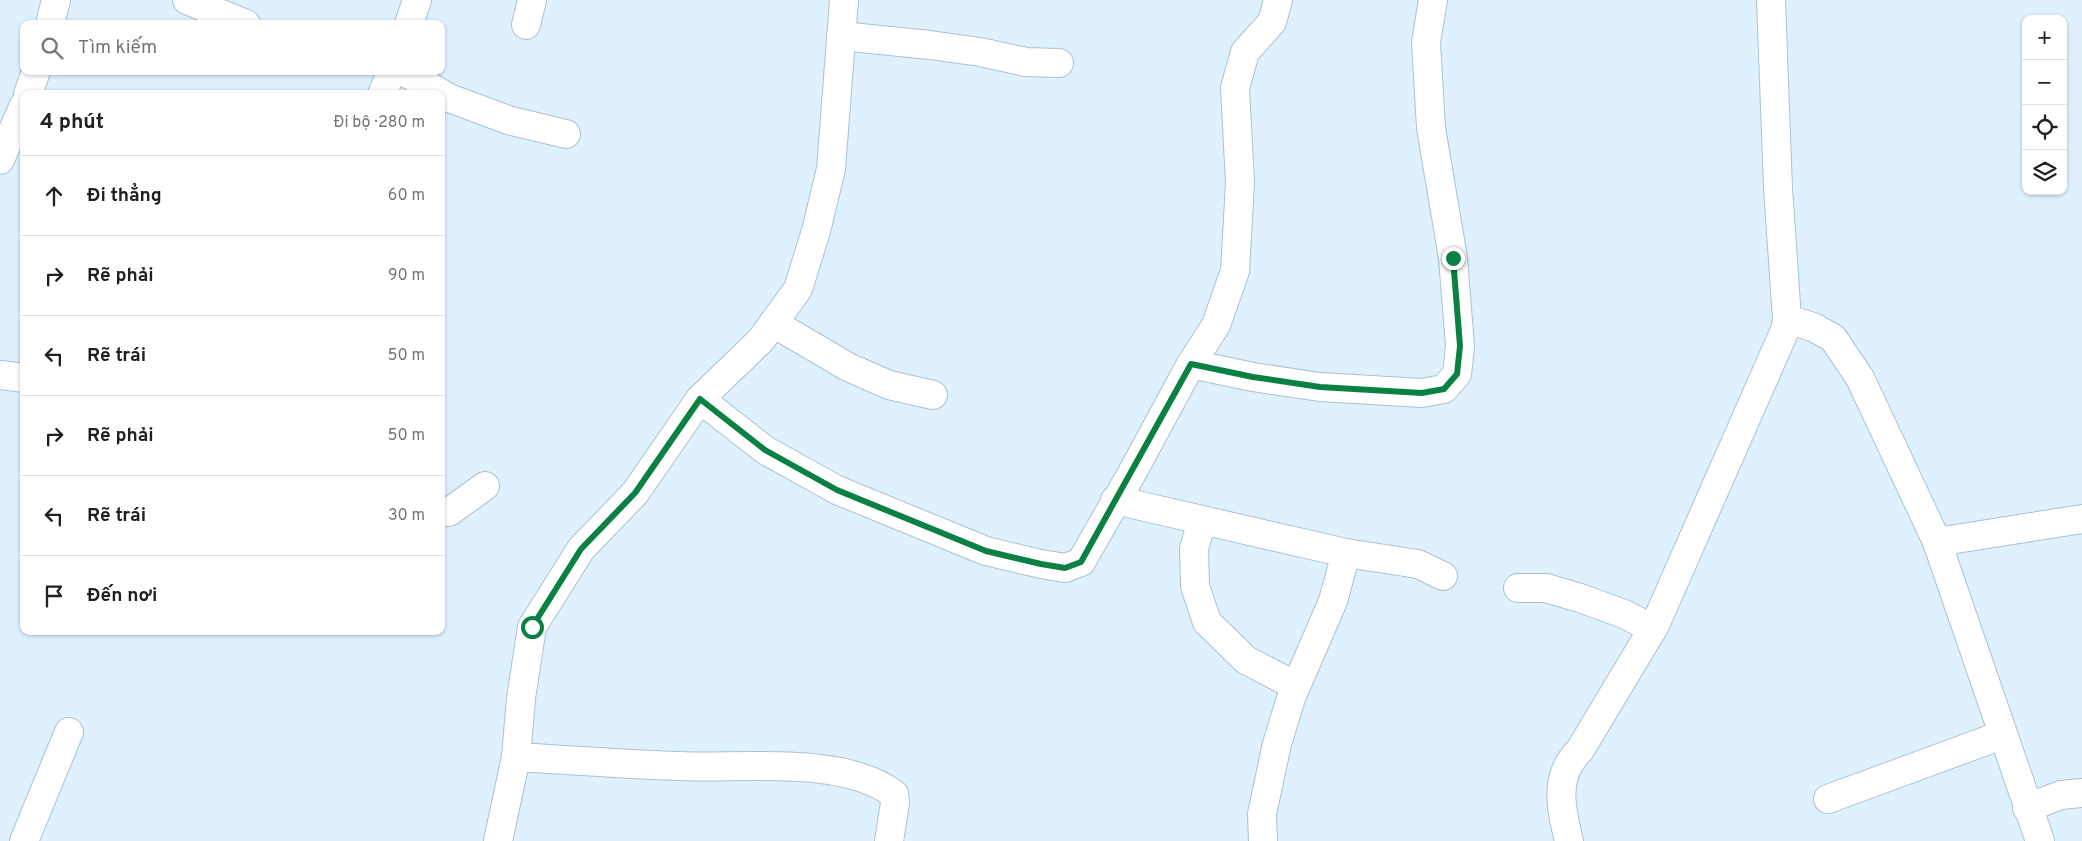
<!DOCTYPE html>
<html lang="vi">
<head>
<meta charset="utf-8">
<style>
  body { margin:0; font-family:Overpass,sans-serif; background:#f6f6f6; color:#202124 }
  .controls { position:absolute; right:15px; top:15px; display:grid; overflow:hidden; border-radius:10px; box-shadow:0 1px 4px #0004 }
  .controls button { width:45px; height:45px; display:grid; place-items:center; padding:0; border:0; border-bottom:1px solid #e0e0e0; background:#fff; color:#202124; font:25px sans-serif }
  .stop { position:absolute; width:15px; height:15px; margin:-11px; border:4px solid #0b8043; border-radius:50%; background:#fff }
  .stop.end { background:#0b8043; border-color:#fff; box-shadow:0 1px 5px #0008 }
  .list { margin:0; padding:0; list-style:none }
  h2 { display:flex; justify-content:space-between; align-items:center; height:65px; margin:0; padding:0 20px; font-size:21px }
  h2 small { font-size:16px; font-weight:400; color:#757577 }
  .list li { display:grid; grid-template-columns:32px 1fr auto; gap:15px; align-items:center; box-sizing:border-box; height:80px; padding:0 20px; border-top:1px solid #e0e0e0 }
  .list b { display:block; font-size:19px; white-space:nowrap }
  .list em { font-size:16px; font-style:normal; color:#757577 }
  .icon { flex:none; width:28px; height:28px; fill:none; stroke:currentColor; stroke-width:2; stroke-linecap:round; stroke-linejoin:round }
  .map { position:relative; flex:none; width:2082px; height:841px; overflow:hidden }
  .search { position:absolute; background:#fff; box-shadow:0 1px 4px #0004; left:20px; top:20px; width:425px; height:55px; display:flex; align-items:center; gap:12px; box-sizing:border-box; padding:0 18px; border-radius:10px; color:#757577; font-size:19px }
  .panel { position:absolute; background:#fff; box-shadow:0 1px 4px #0004; left:20px; top:90px; width:425px; height:545px; border-radius:10px }
  .map>svg:first-child { display:block }
</style>
</head>
<body>
<div class="map">
<svg width="2082" height="841" viewBox="0 0 2082 841">
  <rect width="100%" height="100%" fill="#dff1ff"/>
  <g fill="none" stroke-linecap="round" stroke-linejoin="round">
    <defs>
      <g id="minor">
        <path d="M187,0l59,24"/>
        <path d="M844,0l-13,169 -15,62 -18,58 -37,51 -61,59 -65,94 -54,56 -49,78 -11,71 -5,59c54,3 108,7 163,9 62,3 163,-11 215,28l1,9 -6,38"/>
        <path d="M50,24l6,-24"/>
        <path d="M409,24l8,-24"/>
        <path d="M526,25l6,-25"/>
        <path d="M841,36l89,9 50,7 46,10 33,1"/>
        <path d="M403,71l46,27 59,22 58,14"/>
        <path d="M28,94l8,-23"/>
        <path d="M382,94l10,-23"/>
        <path d="M0,160l24,-55"/>
        <path d="M1787,319l26,8 20,11 27,40 77,164 103,299"/>
        <path d="M773,323l75,44 41,18 44,10"/>
        <path d="M1191,364l62,13 67,10 102,6 22,-4 13,-15 3,-28 -7,-88 -22,-130 -5,-86 7,-42"/>
        <path d="M0,375l24,3"/>
        <path d="M700,399l65,51 72,40 149,61 55,13 24,4 16,-6 51,-89 59,-109 25,-39 19,-54 5,-88 -5,-95 10,-36 27,-30 6,-22"/>
        <path d="M1115,500l231,53 72,11 25,12"/>
        <path d="M441,511l8,1 36,-26"/>
        <path d="M1202,520l-8,29 1,37 12,36 39,38 50,26"/>
        <path d="M1937,542l145,-23"/>
        <path d="M1518,588h28l34,10 44,16 29,15"/>
        <path d="M1828,799l174,-64"/>
        <path d="M2027,808l34,-13 21,-2"/>
        <path d="M24,841l45,-109"/>
        <path d="M498,841l18,-84"/>
        <path d="M1263,841l-1,-27 15,-70 14,-46 42,-97 13,-48"/>
        <path d="M1569,841c-8,-33 -16,-65 11,-91l75,-125 130,-295 2,-11 -9,-131 -7,-188"/>
      </g>
    </defs>
    <use href="#minor" stroke="#abc1d1" stroke-width="30"/>
    <use href="#minor" stroke="#fff" stroke-width="28"/>
  </g>
  <g fill="none" stroke-linecap="round" stroke-linejoin="round">
    <path stroke="#0b8043" stroke-width="6" d="M532,627l49,-78 54,-56 65,-94 65,51 72,40 149,61 55,13 24,4 16,-6 110,-198 62,13 67,10 102,6 22,-4 13,-15 3,-28 -7,-88"/>
  </g>
</svg>
<div class="controls">
<button>+</button>
<button>−</button>
<button><svg class="icon" aria-label="locate" viewBox="0 0 24 24"><circle cx="12" cy="12" r="6"/><path d="M12 2v4M12 18v4M2 12h4M18 12h4"/></svg></button>
<button><svg class="icon" aria-label="layers" viewBox="0 0 24 24"><path d="M12 4l9 5-9 5-9-5zM3 14l9 5 9-5"/></svg></button>
</div>
<div class="stop" style="left:532px;top:627px"></div>
<div class="stop end" style="left:1453px;top:258px"></div>
<div class="search"><svg class="icon" aria-label="search" viewBox="0 0 24 24"><circle cx="10" cy="10" r="6"/><path d="M15 15l6 6"/></svg>Tìm kiếm</div>
<section class="panel">
<h2>4 phút<small>Đi bộ · 280 m</small></h2>
<ul class="list">
<li><svg class="icon" aria-label="ahead" viewBox="0 0 24 24"><path d="M12 20V5M6 11l6-6 6 6"/></svg><div><b>Đi thẳng</b></div><em>60 m</em></li>
<li><svg class="icon" aria-label="right" viewBox="0 0 24 24"><path d="M7 20v-9h11M14 6l5 5-5 5"/></svg><div><b>Rẽ phải</b></div><em>90 m</em></li>
<li><svg class="icon" aria-label="left" viewBox="0 0 24 24"><path d="M17 20v-9H6M10 6l-5 5 5 5"/></svg><div><b>Rẽ trái</b></div><em>50 m</em></li>
<li><svg class="icon" aria-label="right" viewBox="0 0 24 24"><path d="M7 20v-9h11M14 6l5 5-5 5"/></svg><div><b>Rẽ phải</b></div><em>50 m</em></li>
<li><svg class="icon" aria-label="left" viewBox="0 0 24 24"><path d="M17 20v-9H6M10 6l-5 5 5 5"/></svg><div><b>Rẽ trái</b></div><em>30 m</em></li>
<li><svg class="icon" aria-label="arrive" viewBox="0 0 24 24"><path d="M6 21V4h12l-3 4 3 4H6"/></svg><div><b>Đến nơi</b></div></li>
</ul>
</section>
</div>
</body>
</html>
